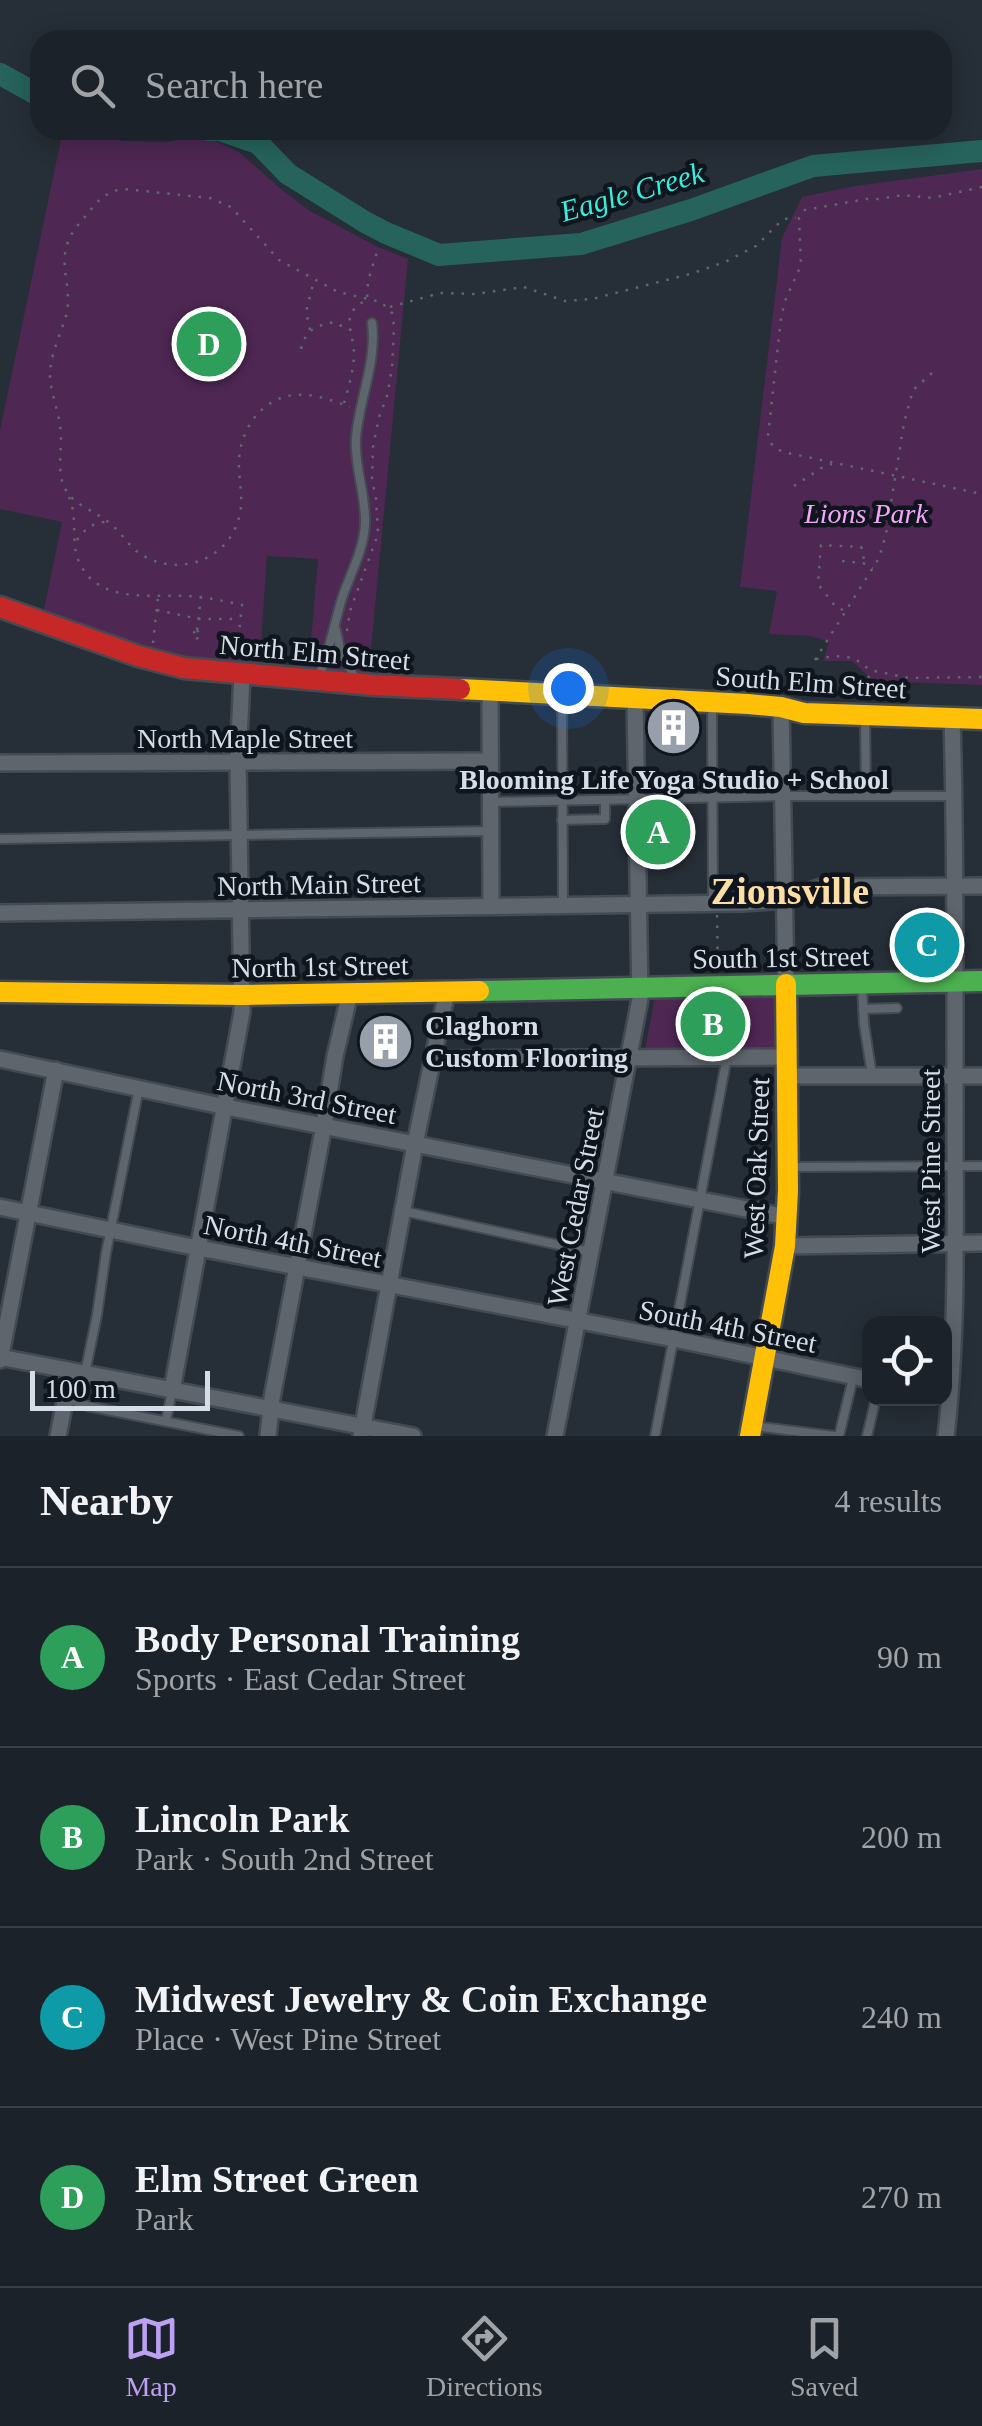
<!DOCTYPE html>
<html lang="en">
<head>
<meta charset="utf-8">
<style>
  body { margin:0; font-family:Georgia,serif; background:#292f35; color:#f1f3f6 }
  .controls { position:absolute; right:30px; bottom:30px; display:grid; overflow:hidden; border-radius:20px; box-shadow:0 5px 25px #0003 }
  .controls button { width:90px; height:90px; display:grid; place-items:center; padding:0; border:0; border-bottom:2px solid #3a3f46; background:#1c2229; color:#f1f3f6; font:50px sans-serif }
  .scale { position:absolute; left:30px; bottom:25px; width:180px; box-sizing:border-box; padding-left:10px; border:5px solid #d4dde8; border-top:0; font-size:28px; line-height:35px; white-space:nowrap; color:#d4dde8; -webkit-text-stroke:8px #0f151c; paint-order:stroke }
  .you { position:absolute; left:568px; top:688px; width:35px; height:35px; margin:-25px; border:8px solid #fff; border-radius:50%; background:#1a73e8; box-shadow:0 0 0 15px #1a73e833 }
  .badge { display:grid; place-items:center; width:65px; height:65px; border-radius:50%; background:#bca0f2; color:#fff; font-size:32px; font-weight:700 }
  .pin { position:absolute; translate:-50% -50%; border:5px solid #fff; box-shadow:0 2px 10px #0006 }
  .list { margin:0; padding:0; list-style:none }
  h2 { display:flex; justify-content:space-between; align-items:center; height:130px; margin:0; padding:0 40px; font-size:42px }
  h2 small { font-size:32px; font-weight:400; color:#a0a4a8 }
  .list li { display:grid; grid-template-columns:65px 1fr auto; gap:30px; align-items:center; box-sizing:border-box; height:180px; padding:0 40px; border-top:2px solid #3a3f46 }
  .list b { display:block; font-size:38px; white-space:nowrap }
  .list p { margin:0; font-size:32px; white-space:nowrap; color:#a0a4a8 }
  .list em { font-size:32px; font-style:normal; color:#a0a4a8 }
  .icon { flex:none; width:55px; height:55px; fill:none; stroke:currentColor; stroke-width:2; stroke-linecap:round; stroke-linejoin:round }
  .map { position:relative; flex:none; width:982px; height:1436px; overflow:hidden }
  .search { position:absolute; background:#1c2229; box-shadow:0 5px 25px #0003; left:30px; right:30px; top:30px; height:110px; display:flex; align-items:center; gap:25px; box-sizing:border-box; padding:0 35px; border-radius:30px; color:#a0a4a8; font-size:38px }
  .sheet { height:850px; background:#1c2229 }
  nav { display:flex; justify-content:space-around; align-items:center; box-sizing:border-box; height:140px; border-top:2px solid #3a3f46; background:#1c2229; font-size:28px; color:#a0a4a8 }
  nav a { display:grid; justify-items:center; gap:5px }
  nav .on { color:#bca0f2 }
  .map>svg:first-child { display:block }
</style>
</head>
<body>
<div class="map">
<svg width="982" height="1436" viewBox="0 0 982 1436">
  <rect width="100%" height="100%" fill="#262e37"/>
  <g fill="#4e2753">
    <path d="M63,130h22l38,11 44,1 35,-7 37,17 43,38 28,21 66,35 32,13 -40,422 -60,-5 10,-117 -51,-3 -8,117 -69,-8 -148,-46 20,-97 -62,-13v-79z"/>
    <path d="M982,169v516l-109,-4 -21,-20h-29l6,-19 -18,-6 -42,-2 8,-43 -37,-4 42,-349 20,-41 53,-11z"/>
    <path d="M773,996l3,2 1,51h-132l10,-51z"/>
  </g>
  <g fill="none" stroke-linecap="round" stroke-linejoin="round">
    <g stroke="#26635c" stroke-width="22">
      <path d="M0,74l40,22"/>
      <path d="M209,130h11l38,13 30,31 77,48 21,11 53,22 142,-11 110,-34 122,-44 169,-15"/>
    </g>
    <defs>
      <g id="lane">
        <path d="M336,630l4,19 17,33"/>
        <path d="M318,679c10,-24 15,-49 22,-74 8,-28 24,-53 25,-82 1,-29 -11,-56 -9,-85 3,-39 21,-75 16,-115"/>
        <path d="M562,696l1,210"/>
        <path d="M712,703l1,201"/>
        <path d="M865,716l1,80"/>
        <path d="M490,802l293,-6h170"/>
        <path d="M562,820l43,-1v-18"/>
        <path d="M0,839l490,-8"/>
        <path d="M862,985l2,39 8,51"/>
        <path d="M863,1009l34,-1"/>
        <path d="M788,1167l194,-1"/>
        <path d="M403,1211l188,41"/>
        <path d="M85,1373l12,-58 9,-62 33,-165"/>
        <path d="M66,1398l21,8 152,30"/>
        <path d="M166,1421l6,-30"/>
        <path d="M754,1426l80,10"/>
        <path d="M655,1436l72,-379"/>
        <path d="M839,1436l14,-58"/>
        <path d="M867,1436l9,-38"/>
      </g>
      <g id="street">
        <path d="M490,692l1,214"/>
        <path d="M781,707l5,277"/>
        <path d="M0,763l490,-2"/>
        <path d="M0,913l743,-10 41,-3 37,-13 161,-1"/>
        <path d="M0,1059l226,48 561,110"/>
        <path d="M434,1059l352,-2"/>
        <path d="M786,1076h196"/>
        <path d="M0,1207l183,38 491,94 196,41"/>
        <path d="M785,1246l197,-3"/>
        <path d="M0,1357l413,79"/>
        <path d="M0,1360l56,-290"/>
        <path d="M172,1390l70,-378 -4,-249 4,-89"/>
        <path d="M58,1436l13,-65"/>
        <path d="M268,1436l4,-38 52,-273 11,-69 15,-63"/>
        <path d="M361,1436l54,-292 32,-153"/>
        <path d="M555,1436l85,-437 -5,-302"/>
        <path d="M946,1436c12,-106 9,-214 9,-320 0,-132 1,-265 -3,-397"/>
      </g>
      <path id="fast" d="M479,991l503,-10"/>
      <g id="slow">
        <path d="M460,689l288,15 33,3 23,6 178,6"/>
        <path d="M0,992l243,3 236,-4"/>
        <path d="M750,1436l35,-190 3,-55 -2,-207"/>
      </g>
      <path id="jam" d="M0,607l138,49 46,12 189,17 87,4"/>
    </defs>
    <use href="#lane" stroke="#434a52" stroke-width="12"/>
    <use href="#street" stroke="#434a52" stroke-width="20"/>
    <use href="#fast" stroke="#434a52" stroke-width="25"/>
    <use href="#slow" stroke="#434a52" stroke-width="25"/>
    <use href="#jam" stroke="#434a52" stroke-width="25"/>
    <g stroke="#62676e" stroke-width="2.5" stroke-dasharray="2.5 8" stroke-linecap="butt">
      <path d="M982,187l-50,11 -29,-3 -25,4h-12l-61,11 -6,8 2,47 -16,36 -4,17 -13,118c4,12 9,14 20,17l194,41"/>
      <path d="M390,307l50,-14 35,1 49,-7 41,14 27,-2 98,-25 35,-12 31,-16 27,-27 13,-1"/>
      <path d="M310,330l-4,-18 8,-32"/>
      <path d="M301,349c5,-20 14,-23 34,-27l13,8"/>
      <path d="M344,403c5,-16 9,-31 10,-47 1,-23 -17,-42 13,-56l1,-19 9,-29"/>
      <path d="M794,486l29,-19 9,-3"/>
      <path d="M69,497c10,22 0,48 12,69 21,38 71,28 107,30 18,1 36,5 54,9l-6,54"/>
      <path d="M77,540c8,-11 16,-18 30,-18"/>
      <path d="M842,561l21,2 10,5"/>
      <path d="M157,610l42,9h40"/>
      <path d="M843,610l-8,-4 -17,-22 3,-39 40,2 3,6 -1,10"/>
      <path d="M197,630l4,-33"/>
      <path d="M197,630l4,6 -5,3 -4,-5z"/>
      <path d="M347,631l3,-20 28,-77 -2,-36 -4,-18 1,-33 6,-30 8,-21 5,-28 2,-42 -2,-13 -11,-11 -43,-10 -59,-32 -48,-53 -21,-9 -86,-9c-17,2 -26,11 -36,24 -8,10 -18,20 -21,32 -8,23 7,47 -2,74 -6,19 -16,39 -15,59 2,20 11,39 11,60 0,27 -7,50 20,67 11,7 22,12 32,21 9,8 16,20 26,27 35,24 86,10 99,-32 7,-19 0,-42 1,-61 2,-36 29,-69 67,-65 15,1 30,7 44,12"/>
      <path d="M153,643l5,-46"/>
      <path d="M816,659l19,-3 19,2 16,12 39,8 73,-1"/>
      <path d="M815,660l64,-102 7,-24 18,-111 9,-33 19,-17"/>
      <path d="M867,699l2,-27"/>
      <path d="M717,915l1,57"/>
    </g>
    <use href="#lane" stroke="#5f656d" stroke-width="8"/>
    <use href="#street" stroke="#5f656d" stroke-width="15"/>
    <use href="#fast" stroke="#4caf50" stroke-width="20"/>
    <use href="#slow" stroke="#ffc107" stroke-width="20"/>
    <use href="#jam" stroke="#c62828" stroke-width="20"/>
  </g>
  <defs>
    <symbol id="building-disc" viewBox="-11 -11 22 22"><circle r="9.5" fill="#97a0aa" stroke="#0f151c"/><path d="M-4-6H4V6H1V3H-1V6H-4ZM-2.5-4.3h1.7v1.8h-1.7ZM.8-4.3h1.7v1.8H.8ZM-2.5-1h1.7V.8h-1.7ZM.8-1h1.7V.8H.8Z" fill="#fff"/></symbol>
  </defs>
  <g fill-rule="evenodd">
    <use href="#building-disc" x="642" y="696" width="63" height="63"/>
    <use href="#building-disc" x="354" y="1010" width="63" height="63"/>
  </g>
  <g text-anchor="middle" stroke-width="9" stroke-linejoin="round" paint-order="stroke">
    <g font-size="28" font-style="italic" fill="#f5a6fa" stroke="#0f151c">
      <text x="866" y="523">Lions Park</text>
    </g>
    <g font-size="28" fill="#d4dde8" stroke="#0f151c">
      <text transform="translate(315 652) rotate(5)" y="10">North Elm Street</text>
      <text transform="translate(811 682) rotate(4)" y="10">South Elm Street</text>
      <text x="245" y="748">North Maple Street</text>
      <text transform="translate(319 884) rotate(-1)" y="10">North Main Street</text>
      <text transform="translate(781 957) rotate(-1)" y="10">South 1st Street</text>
      <text transform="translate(320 966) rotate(-1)" y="10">North 1st Street</text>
      <text transform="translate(307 1097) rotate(11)" y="10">North 3rd Street</text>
      <text transform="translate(930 1161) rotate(-90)" y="10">West Pine Street</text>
      <text transform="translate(756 1168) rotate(-88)" y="10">West Oak Street</text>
      <text transform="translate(575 1207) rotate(-79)" y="10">West Cedar Street</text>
      <text transform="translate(293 1241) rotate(11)" y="10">North 4th Street</text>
      <text transform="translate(728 1326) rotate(11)" y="10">South 4th Street</text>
    </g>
    <g font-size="28" font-weight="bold" fill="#d4dde8" stroke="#0f151c">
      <text x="674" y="789">Blooming Life Yoga Studio + School</text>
      <text x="425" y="1035" text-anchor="start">Claghorn<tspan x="425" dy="32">Custom Flooring</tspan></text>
    </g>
    <g font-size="30" font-style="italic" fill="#35eedc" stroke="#0f151c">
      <text transform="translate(632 192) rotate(-16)" y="10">Eagle Creek</text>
    </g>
    <g font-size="38" font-weight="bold" fill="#ffdea6" stroke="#0f151c">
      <text x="790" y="904">Zionsville</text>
    </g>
  </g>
</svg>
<div class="controls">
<button><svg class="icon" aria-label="locate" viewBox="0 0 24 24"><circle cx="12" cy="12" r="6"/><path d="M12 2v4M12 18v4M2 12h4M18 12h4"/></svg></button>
</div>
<div class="scale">100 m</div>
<div class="you"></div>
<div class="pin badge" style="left:658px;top:832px;background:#2e9e5b">A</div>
<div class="pin badge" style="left:713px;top:1024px;background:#2e9e5b">B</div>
<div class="pin badge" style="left:927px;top:945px;background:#0f9aa8">C</div>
<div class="pin badge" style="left:209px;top:344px;background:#2e9e5b">D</div>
<div class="search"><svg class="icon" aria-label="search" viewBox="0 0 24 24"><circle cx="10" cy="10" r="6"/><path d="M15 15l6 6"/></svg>Search here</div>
</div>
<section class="sheet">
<h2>Nearby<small>4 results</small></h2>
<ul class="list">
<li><span class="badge" style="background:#2e9e5b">A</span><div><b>Body Personal Training</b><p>Sports · East Cedar Street</p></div><em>90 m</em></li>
<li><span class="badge" style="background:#2e9e5b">B</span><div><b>Lincoln Park</b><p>Park · South 2nd Street</p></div><em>200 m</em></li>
<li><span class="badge" style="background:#0f9aa8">C</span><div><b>Midwest Jewelry &amp; Coin Exchange</b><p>Place · West Pine Street</p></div><em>240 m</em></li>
<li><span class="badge" style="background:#2e9e5b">D</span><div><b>Elm Street Green</b><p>Park</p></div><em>270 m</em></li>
</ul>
</section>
<nav>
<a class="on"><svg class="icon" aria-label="map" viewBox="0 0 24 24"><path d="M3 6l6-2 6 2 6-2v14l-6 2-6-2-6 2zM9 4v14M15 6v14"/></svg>Map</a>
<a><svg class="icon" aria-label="directions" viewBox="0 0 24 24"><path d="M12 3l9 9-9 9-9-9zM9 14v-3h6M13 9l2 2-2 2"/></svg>Directions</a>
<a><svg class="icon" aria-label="saved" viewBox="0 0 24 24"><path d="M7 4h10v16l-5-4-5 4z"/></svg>Saved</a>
</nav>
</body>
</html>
